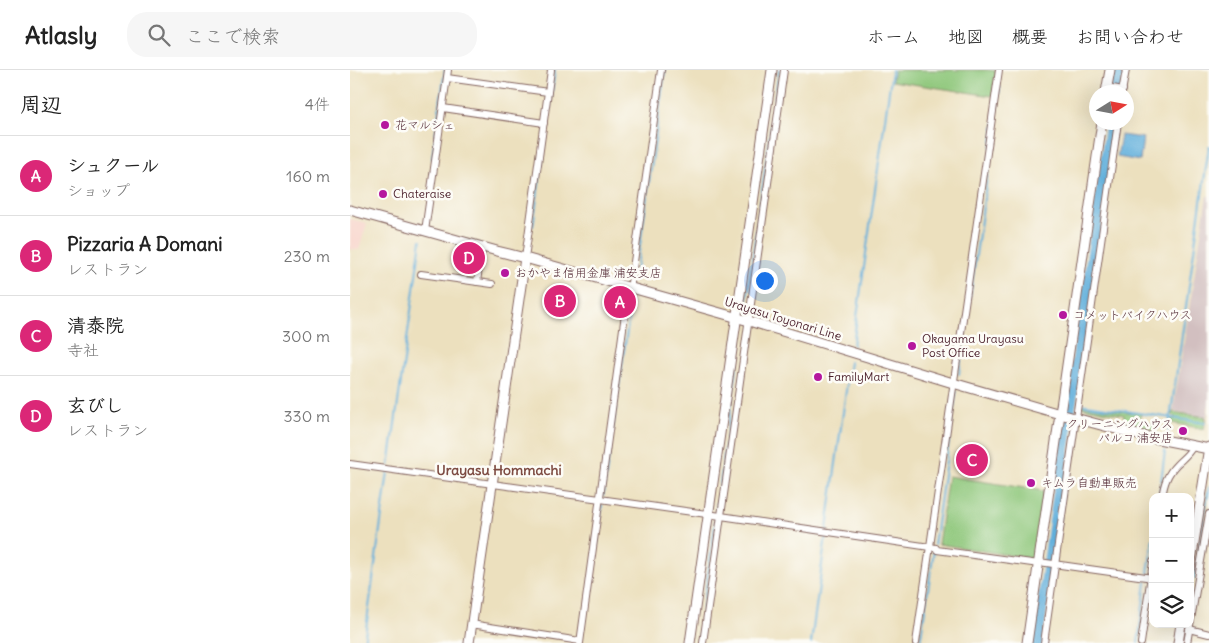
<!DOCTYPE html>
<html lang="ja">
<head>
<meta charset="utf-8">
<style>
  body { margin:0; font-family:Delius,"Klee One",sans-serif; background:#f6f6f6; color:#222 }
  .controls { position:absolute; right:15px; bottom:15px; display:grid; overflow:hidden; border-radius:10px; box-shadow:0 5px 20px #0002 }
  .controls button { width:45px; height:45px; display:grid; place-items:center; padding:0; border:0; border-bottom:1px solid #e0e0e0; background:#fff; color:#222; font:25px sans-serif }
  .compass { position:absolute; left:739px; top:15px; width:45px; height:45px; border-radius:50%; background:#fff; box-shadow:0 5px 20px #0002; rotate:79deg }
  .you { position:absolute; left:414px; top:210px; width:18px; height:18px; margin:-12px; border:4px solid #fff; border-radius:50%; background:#1a73e8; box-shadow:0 0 0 8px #1a73e833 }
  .badge { display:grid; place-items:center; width:32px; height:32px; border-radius:50%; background:#db2777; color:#fff; font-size:16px; font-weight:700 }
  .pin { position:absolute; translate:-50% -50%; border:2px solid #fff; box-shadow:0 1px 5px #0006 }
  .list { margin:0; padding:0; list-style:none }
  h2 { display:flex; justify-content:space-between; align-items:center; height:65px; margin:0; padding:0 20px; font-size:21px }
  h2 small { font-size:16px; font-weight:400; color:#767676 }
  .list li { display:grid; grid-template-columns:32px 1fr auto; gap:15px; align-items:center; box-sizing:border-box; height:80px; padding:0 20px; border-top:1px solid #e0e0e0 }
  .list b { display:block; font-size:19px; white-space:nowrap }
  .list p { margin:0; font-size:16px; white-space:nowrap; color:#767676 }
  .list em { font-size:16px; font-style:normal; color:#767676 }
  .icon { flex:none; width:28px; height:28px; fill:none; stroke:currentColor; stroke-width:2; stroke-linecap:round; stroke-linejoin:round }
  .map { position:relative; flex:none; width:859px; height:573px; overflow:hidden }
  header { display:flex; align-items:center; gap:30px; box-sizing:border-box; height:70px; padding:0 25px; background:#fff; border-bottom:1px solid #e0e0e0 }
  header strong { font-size:24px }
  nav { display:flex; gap:28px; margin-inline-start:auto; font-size:18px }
  .search { width:350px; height:45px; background:#f6f6f6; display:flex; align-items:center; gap:12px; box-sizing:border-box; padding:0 18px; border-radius:20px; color:#767676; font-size:19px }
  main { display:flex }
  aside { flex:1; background:#fff }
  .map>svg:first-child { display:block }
</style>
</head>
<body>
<header>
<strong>Atlasly</strong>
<div class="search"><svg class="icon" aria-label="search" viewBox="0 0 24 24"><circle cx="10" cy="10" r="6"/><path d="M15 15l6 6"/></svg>ここで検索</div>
<nav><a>ホーム</a><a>地図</a><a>概要</a><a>お問い合わせ</a></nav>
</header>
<main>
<aside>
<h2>周辺<small>4件</small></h2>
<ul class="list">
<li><span class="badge">A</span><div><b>シュクール</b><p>ショップ</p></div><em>160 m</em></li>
<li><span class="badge">B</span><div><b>Pizzaria A Domani</b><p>レストラン</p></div><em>230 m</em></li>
<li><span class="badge">C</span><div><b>清泰院</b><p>寺社</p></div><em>300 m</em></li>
<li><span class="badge">D</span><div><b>玄びし</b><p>レストラン</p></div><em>330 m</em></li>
</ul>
</aside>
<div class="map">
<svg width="859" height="573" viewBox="0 0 859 573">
  <rect width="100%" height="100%" fill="#fdfcf7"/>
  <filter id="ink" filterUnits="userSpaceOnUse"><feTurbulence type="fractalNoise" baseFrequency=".02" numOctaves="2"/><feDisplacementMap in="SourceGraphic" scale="10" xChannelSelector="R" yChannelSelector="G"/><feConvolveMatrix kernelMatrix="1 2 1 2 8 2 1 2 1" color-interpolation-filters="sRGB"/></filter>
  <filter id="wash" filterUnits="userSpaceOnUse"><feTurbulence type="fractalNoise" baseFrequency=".0096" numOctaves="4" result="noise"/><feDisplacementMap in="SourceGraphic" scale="20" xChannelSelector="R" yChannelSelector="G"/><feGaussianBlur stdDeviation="1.12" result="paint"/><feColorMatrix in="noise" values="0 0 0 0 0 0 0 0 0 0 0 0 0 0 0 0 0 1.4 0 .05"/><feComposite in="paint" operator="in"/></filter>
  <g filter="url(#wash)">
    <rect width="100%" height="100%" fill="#ece0be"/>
    <path fill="#f7d1c7" d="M0,149l17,4 -8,27 -9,-1z"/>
    <path fill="#d2bfc0" d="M857,126h2v206l-2,15 -34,-6z"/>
    <g fill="#8fc77b" stroke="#6c7353">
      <path d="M544,0h94l8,1 -4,25 -100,-15z"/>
      <path d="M730,335l61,9 -1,7 17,4v6l-34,-9 1,-7 -44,-8z"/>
      <path d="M822,342l34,5 -2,12 -33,-6v-4h4v-2l-3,-2z"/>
      <path d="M598,406l96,15 -10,68 -96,-15z"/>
    </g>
    <path fill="#61afdb" stroke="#566783" d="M771,65l22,3 -3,23 -23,-4z"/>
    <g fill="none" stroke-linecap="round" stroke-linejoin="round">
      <g stroke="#61afdb" stroke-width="2">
        <path d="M82,89l13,-89"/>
        <path d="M183,156l22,-156"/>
        <path d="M285,210l30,-210"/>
        <path d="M394,248l35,-248"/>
        <path d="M503,275l39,-275"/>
        <path d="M609,304l41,-287"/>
        <path d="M730,334l125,19"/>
        <path d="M818,363l41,-287"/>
        <path d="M39,396l32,-226"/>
        <path d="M253,426l28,-193"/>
        <path d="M809,427l6,-46"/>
        <path d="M366,443l27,-191"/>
        <path d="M584,475l22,-153"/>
        <path d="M246,483l6,-48"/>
        <path d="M798,503l5,-34"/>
        <path d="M844,508l15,-91"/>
        <path d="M840,532l2,-11"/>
        <path d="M14,573l24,-171"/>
        <path d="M348,573l18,-125"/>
        <path d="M461,573l39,-281"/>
        <path d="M570,573l14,-93"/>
        <path d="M788,573l8,-61"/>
        <path d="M834,573l3,-19"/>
      </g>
      <g stroke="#61afdb" stroke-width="11">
        <path d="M765,22l4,-22"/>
        <path d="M687,573l74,-521"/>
      </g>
    </g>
  </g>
  <g filter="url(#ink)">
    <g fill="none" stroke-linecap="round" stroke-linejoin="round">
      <defs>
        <g id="street">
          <path d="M97,8l101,14"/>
          <path d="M757,17l16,3"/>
          <path d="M772,22l4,-22"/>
          <path d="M93,38l101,15"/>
          <path d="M75,161l23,-161"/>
          <path d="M175,188l26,-188"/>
          <path d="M71,204l71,10"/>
          <path d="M127,212l5,-35"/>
          <path d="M0,394l371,52 209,31 6,1 1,2 102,14"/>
          <path d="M812,427c2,-13 5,-23 15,-33 6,-6 12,-10 16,-18"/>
          <path d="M689,492l114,16"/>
          <path d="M121,554l109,17"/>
          <path d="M839,559l20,5"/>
          <path d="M230,573l48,-351 3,-9 30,-213"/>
          <path d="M353,573l81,-573"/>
          <path d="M566,573l83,-573"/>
          <path d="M694,573l74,-521"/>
          <path d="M791,573l12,-81"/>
          <path d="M837,573l22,-129"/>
        </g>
        <g id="secondary">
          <path d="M756,22l4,-22"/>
          <path d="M0,140l147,41 28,7 224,63 204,62 107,31 78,21 71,14"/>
          <path d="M840,497l19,-120"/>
          <path d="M119,573l56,-385"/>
          <path d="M340,573l82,-573"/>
          <path d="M677,573l75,-521"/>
          <path d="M828,573l3,-19"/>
        </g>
      </defs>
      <use href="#street" stroke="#83635e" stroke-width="8"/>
      <use href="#secondary" stroke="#83635e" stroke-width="11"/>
      <use href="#street" stroke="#fff" stroke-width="6"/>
      <use href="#secondary" stroke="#fff" stroke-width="9"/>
    </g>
  </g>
  <g fill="#b5179e" stroke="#fdfcf7" stroke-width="2">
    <circle cx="35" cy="55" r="5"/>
    <circle cx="33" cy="124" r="5"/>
    <circle cx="155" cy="203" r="5"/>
    <circle cx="713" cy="245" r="5"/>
    <circle cx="562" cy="276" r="5"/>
    <circle cx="468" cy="307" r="5"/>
    <circle cx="833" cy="361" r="5"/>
    <circle cx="681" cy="413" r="5"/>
  </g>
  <g text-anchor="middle" stroke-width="5" stroke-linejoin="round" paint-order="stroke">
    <g font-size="12" fill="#4a1f2b" stroke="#fdfcf7" text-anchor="start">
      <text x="45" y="59">花マルシェ</text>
      <text x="43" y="128">Chateraise</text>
      <text x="165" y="207">おかやま信用金庫 浦安支店</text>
      <text x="723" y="249">コメットバイクハウス</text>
      <text x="572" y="273">Okayama Urayasu<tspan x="572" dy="14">Post Office</tspan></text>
      <text x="478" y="311">FamilyMart</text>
      <text x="823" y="358" text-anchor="end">クリーニングハウス<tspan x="823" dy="14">パルコ 浦安店</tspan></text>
      <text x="691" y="417">キムラ自動車販売</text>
    </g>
    <g font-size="12" fill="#4a1f2b" stroke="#fdfcf7">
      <text transform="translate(433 249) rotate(17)" y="4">Urayasu Toyonari Line</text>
    </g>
    <g font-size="14" font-weight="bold" fill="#7e4c43" stroke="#fdfcf7">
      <text x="149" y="405">Urayasu Hommachi</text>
    </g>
  </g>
</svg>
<div class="controls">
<button>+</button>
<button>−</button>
<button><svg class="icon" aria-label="layers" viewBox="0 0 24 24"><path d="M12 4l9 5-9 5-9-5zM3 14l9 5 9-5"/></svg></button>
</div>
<svg class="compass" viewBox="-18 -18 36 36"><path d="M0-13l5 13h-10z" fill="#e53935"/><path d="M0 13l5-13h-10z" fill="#767676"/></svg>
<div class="you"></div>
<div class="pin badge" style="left:270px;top:232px">A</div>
<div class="pin badge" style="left:210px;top:231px">B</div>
<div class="pin badge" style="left:622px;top:390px">C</div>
<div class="pin badge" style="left:119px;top:188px">D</div>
</div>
</main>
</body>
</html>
